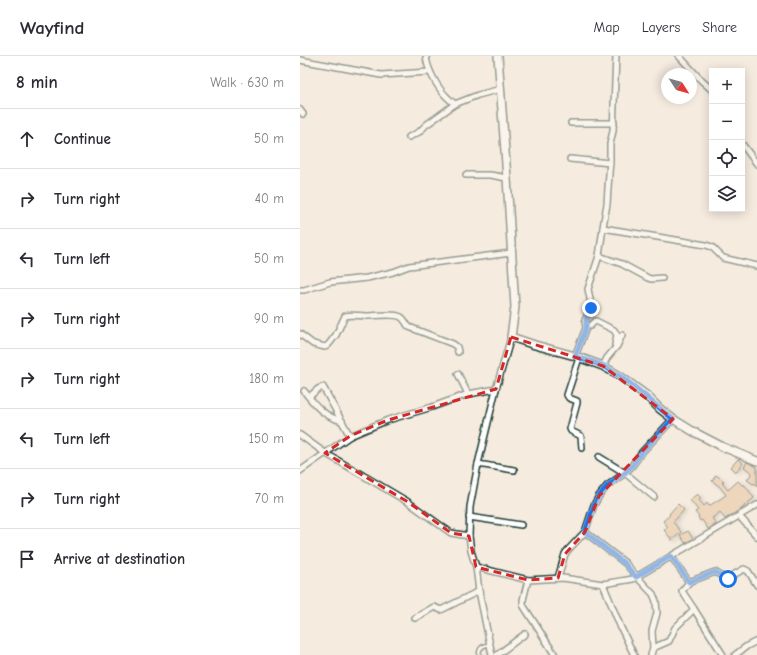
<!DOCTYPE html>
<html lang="en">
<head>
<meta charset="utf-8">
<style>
  body { margin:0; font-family:"Comic Neue",sans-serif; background:#f7f7f7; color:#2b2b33 }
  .controls { position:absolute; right:12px; top:12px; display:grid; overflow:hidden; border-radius:0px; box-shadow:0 2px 10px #0003 }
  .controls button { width:36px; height:36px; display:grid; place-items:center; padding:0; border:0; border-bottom:1px solid #e1e1e2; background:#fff; color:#2b2b33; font:20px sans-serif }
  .compass { position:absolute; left:361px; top:12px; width:36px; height:36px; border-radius:50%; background:#fff; box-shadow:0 2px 10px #0003; rotate:126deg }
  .stop { position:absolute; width:12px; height:12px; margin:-9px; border:3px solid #1a73e8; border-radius:50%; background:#fff }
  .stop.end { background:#1a73e8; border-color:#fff; box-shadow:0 1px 4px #0008 }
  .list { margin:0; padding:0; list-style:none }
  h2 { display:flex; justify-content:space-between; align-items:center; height:52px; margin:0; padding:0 16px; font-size:17px }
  h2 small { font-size:13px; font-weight:400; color:#7c7c81 }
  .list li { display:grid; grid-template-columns:26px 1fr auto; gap:12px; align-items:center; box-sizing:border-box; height:60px; padding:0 16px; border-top:1px solid #e1e1e2 }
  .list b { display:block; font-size:15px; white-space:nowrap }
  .list em { font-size:13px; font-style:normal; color:#7c7c81 }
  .icon { flex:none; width:22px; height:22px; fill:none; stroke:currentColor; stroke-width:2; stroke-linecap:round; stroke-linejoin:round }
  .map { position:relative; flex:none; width:457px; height:599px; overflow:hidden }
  header { display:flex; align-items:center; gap:24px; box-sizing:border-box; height:56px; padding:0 20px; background:#fff; border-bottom:1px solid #e1e1e2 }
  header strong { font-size:19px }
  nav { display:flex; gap:22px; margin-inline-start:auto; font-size:14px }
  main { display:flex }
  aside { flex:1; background:#fff }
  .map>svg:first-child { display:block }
</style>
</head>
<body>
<header>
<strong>Wayfind</strong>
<nav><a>Map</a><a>Layers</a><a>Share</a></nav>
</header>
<main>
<aside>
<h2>8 min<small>Walk · 630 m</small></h2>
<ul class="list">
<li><svg class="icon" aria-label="ahead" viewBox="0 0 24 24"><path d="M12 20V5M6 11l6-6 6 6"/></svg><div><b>Continue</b></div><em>50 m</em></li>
<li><svg class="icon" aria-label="right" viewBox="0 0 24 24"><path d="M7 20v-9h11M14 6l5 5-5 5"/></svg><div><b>Turn right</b></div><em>40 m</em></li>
<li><svg class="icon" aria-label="left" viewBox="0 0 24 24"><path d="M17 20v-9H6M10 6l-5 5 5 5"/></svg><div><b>Turn left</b></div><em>50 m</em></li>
<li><svg class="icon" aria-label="right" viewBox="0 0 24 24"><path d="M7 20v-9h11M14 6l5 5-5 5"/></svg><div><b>Turn right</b></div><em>90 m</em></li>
<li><svg class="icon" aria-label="right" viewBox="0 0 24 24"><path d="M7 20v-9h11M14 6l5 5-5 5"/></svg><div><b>Turn right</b></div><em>180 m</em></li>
<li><svg class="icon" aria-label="left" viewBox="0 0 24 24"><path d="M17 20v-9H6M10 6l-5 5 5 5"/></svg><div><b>Turn left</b></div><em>150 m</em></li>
<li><svg class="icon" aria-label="right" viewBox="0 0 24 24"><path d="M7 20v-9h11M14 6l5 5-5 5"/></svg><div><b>Turn right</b></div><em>70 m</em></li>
<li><svg class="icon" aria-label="arrive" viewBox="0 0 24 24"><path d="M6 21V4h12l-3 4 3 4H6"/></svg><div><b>Arrive at destination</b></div></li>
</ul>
</aside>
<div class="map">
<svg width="457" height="599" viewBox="0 0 457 599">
  <defs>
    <filter id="shadow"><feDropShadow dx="2.5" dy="1.5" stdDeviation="2" flood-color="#0004"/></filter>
  </defs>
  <rect width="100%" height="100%" fill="#f6ebdf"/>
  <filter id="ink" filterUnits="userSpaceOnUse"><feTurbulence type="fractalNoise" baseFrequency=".025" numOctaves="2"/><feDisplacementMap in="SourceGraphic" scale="8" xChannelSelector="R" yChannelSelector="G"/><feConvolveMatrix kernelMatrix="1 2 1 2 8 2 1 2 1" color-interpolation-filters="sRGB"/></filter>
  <g filter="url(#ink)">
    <g fill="#e2bd93" stroke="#1f3d34" filter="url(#shadow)">
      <path d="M438,403l5,4 -7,9 -5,-5z"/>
      <path d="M447,406l10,5v20l-3,-4 -1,1 -6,-4 5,-7 -8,-6z"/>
      <path d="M416,419l8,6 -2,2 6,7 10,-9 5,5 1,-2 10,14 -10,8v1l-19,12 -5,-7 -8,6 4,6 -8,5 -6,-9 -2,1 -2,-4h1l-4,-5 3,-2 -8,-10 7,-6 4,4 -2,2 5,6 3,-3 2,3 17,-11 -7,-9 -7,-5z"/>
      <path d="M378,448l6,6 -11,12 8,10 -9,8 -8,-10 4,-3 -5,-6 7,-6 -1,-1z"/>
      <path d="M388,475l5,8 -8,4 -5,-8z"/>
    </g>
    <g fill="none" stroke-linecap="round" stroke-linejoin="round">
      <defs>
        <path id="lane" d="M179,599c0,-8 4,-9 11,-11"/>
        <g id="street">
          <path d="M126,0c1,13 11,31 20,40 3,3 6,6 9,8l23,-9 23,-6"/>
          <path d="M379,0l23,25 10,9"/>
          <path d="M0,4l81,15 49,-3"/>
          <path d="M0,54l3,4"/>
          <path d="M271,67h43"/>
          <path d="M109,81l10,-5 7,-7 29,-21"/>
          <path d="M442,88l15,20"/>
          <path d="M270,103l40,4"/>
          <path d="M166,119h24l17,3"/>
          <path d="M303,172l103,17 6,2 11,11 34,8"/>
          <path d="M299,200l5,-35 3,-17 1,-16 2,-28v-16l3,-13 3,-75"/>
          <path d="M0,234h4l26,-8 37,-4 26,-6 16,-6 102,-13"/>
          <path d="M287,270h3l5,-5h1l18,9 3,5 -2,10 2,1"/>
          <path d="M0,278l13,10 12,3 2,-1 2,-2 7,-9 9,-19c7,-2 14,0 21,0 9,0 28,-3 35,1 4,2 5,7 8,10l44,17 4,3 1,5"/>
          <path d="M275,300l11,-28 -1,-8 6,-12v-4l-3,-15 11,-33 23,8 26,14 3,1 11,-1"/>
          <path d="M279,302l-12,37 2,3 8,3v2l-7,26 1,2 10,5 1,12"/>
          <path d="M303,310l4,-8 10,-12 5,-11"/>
          <path d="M158,318l10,20"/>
          <path d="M4,335c12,15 19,25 38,30"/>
          <path d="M9,341l9,-8 5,-2 27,49"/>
          <path d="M0,379l25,18 83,49 43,31 18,3"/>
          <path d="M299,401l26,16 29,24"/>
          <path d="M178,408l36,6"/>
          <path d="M0,415l50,-35 38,-16 44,-13 36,-13 28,-5"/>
          <path d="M439,460l18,20"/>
          <path d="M169,461l52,8"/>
          <path d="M285,476l40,31 12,14 16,17 3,7 1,12 -5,18 1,17 -2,7"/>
          <path d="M371,500l18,26 26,-10 11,7 18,-10 4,2 9,14"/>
          <path d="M176,511l52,13 35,-2 40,6 30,-5 124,-74"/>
          <path d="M258,522l7,-24 3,-4 17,-18 9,-27 5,-9 8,-10 18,-13 7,-7 10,-14 31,-33"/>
          <path d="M228,524l-5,20v5l32,50"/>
          <path d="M389,526l-7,9 12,18 29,46"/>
          <path d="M303,528l18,44 13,27"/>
          <path d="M115,562l19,-11 7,3 38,-19"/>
          <path d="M353,592l16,-7 6,-13 19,-19"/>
          <path d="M192,599l-13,-64 -3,-24 -5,-16 -2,-15 1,-29 8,-43 18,-75 15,-52"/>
          <path d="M197,599l28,-21"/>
          <path d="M435,599l12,-9 10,-5"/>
        </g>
        <path id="secondary" d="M198,0l9,122 8,129 -4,30 24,8 40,11 28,10 17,10 26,19 14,14 13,10 21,13 29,15 34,14"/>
      </defs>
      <use href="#lane" stroke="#1f3d34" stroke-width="5.5"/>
      <use href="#street" stroke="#1f3d34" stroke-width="8"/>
      <use href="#secondary" stroke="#1f3d34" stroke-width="10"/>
      <use href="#lane" stroke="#fff" stroke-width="2.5"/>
      <use href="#street" stroke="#fff" stroke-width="5"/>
      <use href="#secondary" stroke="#fff" stroke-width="7"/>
    </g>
  </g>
  <g fill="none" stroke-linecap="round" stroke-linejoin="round" filter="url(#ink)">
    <path stroke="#1a73e8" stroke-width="5" d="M291,252l-5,10v10l-11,28c10,4 21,6 29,10 26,14 47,36 69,53l-31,33 -10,14 -7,7 -18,13 -8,10 -5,9 -9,27 40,32 11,13 35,-21 18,26 26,-10 9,6 4,1"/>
  </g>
  <path d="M0 0H457V599H0ZM211,281l92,29 70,53 -74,77 -14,36 -20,22 -7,24 -30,2 -52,-13 -7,-31 -18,-3 -43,-31 -83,-49 25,-17 38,-16 108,-31z" fill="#f6ebdf" fill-opacity=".55" fill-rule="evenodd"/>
  <path fill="none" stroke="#d62828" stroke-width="3" stroke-dasharray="8 5" stroke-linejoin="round" d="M211,281l92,29 70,53 -74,77 -14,36 -20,22 -7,24 -30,2 -52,-13 -7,-31 -18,-3 -43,-31 -83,-49 25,-17 38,-16 108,-31z"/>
</svg>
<div class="controls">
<button>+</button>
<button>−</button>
<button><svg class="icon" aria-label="locate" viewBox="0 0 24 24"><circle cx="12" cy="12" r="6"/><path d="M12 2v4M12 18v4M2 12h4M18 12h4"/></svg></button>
<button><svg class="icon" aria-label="layers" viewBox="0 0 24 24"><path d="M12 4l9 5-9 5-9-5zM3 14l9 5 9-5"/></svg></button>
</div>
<svg class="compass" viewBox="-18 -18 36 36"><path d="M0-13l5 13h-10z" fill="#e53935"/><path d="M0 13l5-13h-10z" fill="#7c7c81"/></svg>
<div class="stop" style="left:428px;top:523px"></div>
<div class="stop end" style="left:291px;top:252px"></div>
</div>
</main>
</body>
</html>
